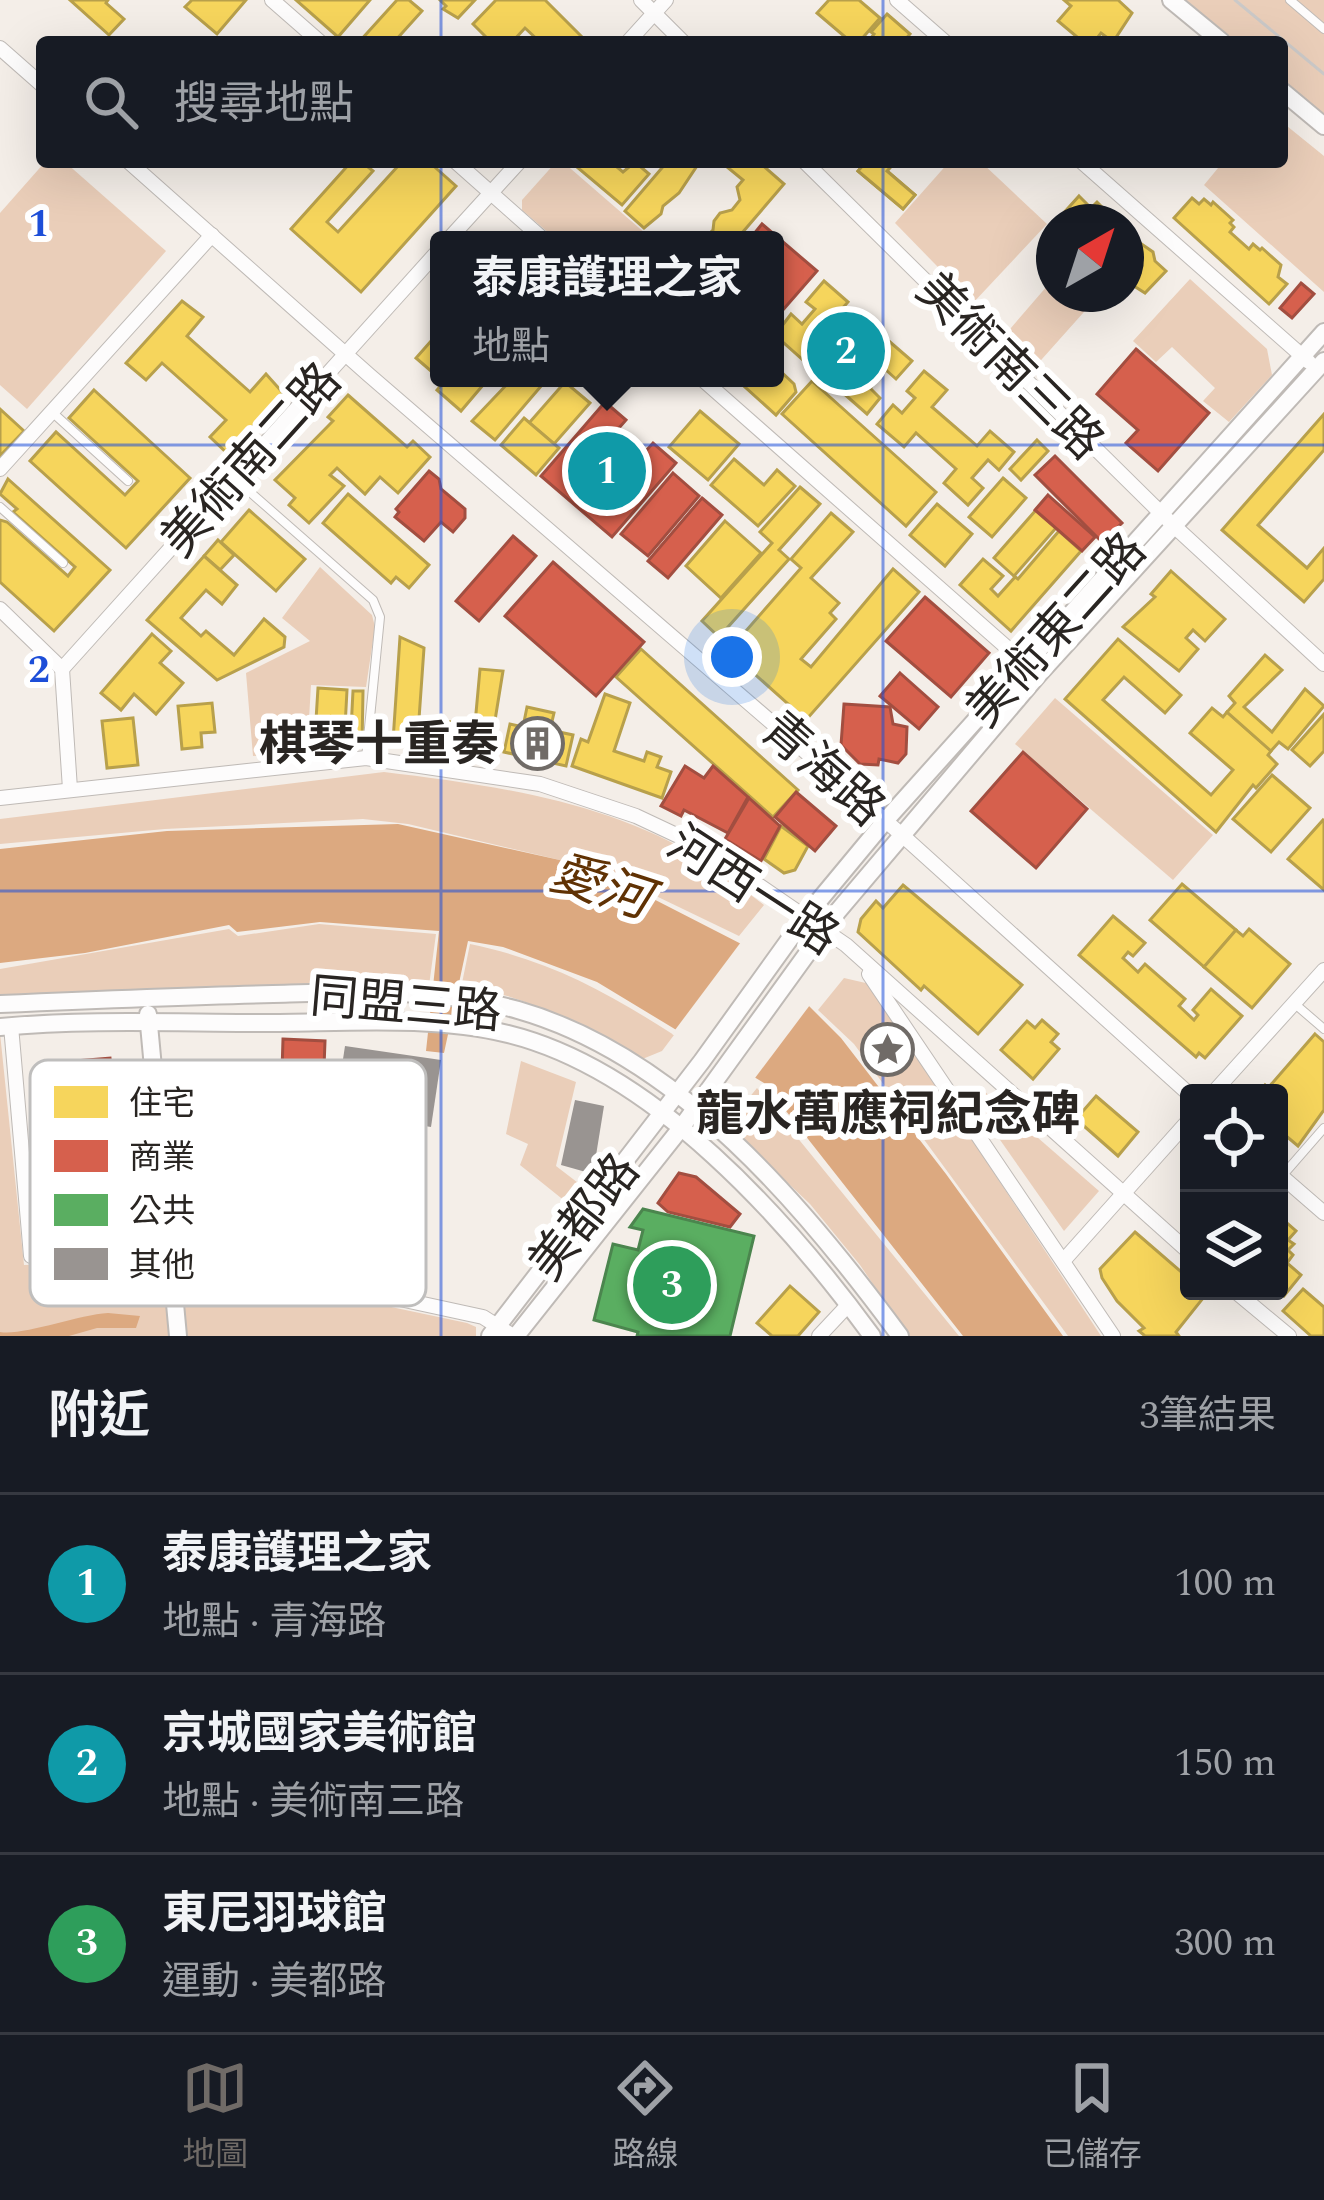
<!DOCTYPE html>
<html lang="zh-TW">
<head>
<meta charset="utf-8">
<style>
  body { margin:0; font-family:Spectral,"Noto Sans TC",serif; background:#242831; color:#f1f3f6 }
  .controls { position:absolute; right:36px; bottom:36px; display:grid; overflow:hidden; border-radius:12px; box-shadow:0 12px 48px #0002 }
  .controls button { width:108px; height:108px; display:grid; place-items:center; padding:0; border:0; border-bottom:3px solid #363941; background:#171b24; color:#f1f3f6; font:60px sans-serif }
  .compass { position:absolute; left:1036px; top:204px; width:108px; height:108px; border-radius:50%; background:#171b24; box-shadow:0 12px 48px #0002; rotate:39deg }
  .you { position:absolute; left:732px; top:657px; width:42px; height:42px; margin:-30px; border:9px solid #fff; border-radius:50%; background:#1a73e8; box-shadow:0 0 0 18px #1a73e833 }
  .badge { display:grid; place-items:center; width:78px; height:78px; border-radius:50%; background:#706b67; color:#fff; font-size:39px; font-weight:700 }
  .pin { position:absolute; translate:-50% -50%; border:6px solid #fff; box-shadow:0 3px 12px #0006 }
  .popup { position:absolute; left:430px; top:231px; width:354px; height:156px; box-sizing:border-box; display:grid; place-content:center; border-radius:12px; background:#171b24; filter:drop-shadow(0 3px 9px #0005); font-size:39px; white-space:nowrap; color:#9ea1a6 }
  .popup b { font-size:45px; color:#f1f3f6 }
  .popup::after { content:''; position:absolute; left:50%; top:100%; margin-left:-24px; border:24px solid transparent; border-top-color:#171b24 }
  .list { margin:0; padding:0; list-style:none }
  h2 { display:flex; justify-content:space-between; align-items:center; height:156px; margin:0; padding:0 48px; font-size:51px }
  h2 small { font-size:39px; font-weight:400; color:#9ea1a6 }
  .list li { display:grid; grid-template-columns:78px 1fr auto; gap:36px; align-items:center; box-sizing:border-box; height:180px; padding:0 48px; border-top:3px solid #363941 }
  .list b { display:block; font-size:45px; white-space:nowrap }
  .list p { margin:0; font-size:39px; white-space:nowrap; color:#9ea1a6 }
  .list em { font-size:39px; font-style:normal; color:#9ea1a6 }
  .icon { flex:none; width:66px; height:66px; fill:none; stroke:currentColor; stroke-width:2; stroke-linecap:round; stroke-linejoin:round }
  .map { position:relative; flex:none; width:1324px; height:1336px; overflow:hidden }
  .search { position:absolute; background:#171b24; box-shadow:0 12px 48px #0002; left:36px; right:36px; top:36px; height:132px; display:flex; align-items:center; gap:30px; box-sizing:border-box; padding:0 42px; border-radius:12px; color:#9ea1a6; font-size:45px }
  .sheet { height:696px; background:#171b24 }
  nav { display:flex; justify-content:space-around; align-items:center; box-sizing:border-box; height:168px; border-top:3px solid #363941; background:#171b24; font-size:33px; color:#9ea1a6 }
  nav a { display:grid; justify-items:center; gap:6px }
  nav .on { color:#706b67 }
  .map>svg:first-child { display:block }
</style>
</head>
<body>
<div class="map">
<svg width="1324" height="1336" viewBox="0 0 1324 1336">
  <rect width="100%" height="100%" fill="#f4eee8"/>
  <g fill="#eaceb9">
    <path d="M1186,0h138v114l-42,-35v-37h-45z"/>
    <path d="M1282,122l42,34v136l-120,-107 19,-23h59z"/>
    <path d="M45,162h20l101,89 -139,158 -27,-24v-172z"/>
    <path d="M556,162h7l90,78h-96l-35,-30v-10z"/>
    <path d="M949,162h32l66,62 -74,79 -78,-80z"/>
    <path d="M1054,278v16h46l-66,74 -30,-32z"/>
    <path d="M1190,279l77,70 5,26 -43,47 -26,-21 12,-13 -43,-41 -16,15 -23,-21z"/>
    <path d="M320,567l52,48 3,12 -9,60 -55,-2 -4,68 -54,3 -7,-83 64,-32 -28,-23z"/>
    <path d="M1055,698l158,137 -40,45 -158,-136z"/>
    <path d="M384,772c108,13 225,29 320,89 21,13 40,29 60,44l-25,31 -137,-66 -194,-46 -45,-5 -198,10 -165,15v-25z"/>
    <path d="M319,924l117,10 -8,59 -428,7v-31l229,-40 9,7z"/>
    <path d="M470,944c81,17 135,47 204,91l-12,16 -22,9c-55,-30 -115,-69 -179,-72z"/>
    <path d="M844,978l26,6 231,352h-33l-214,-292 -36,-34z"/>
    <path d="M0,1033l24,232 144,-5 299,63 9,4v9h-476z"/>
    <path d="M521,1061l55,21 -20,84 30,23 -15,17 -51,-41 8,-21 -22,-10z"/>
    <path d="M757,1088l202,248h-51l-48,-71 -50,-61 -78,-74 -2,-9z"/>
    <path d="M978,1090l6,1 115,100 -35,40 -92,-131z"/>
    <path d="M139,1155l5,73 -9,10 -47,6 -8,-83z"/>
  </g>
  <g fill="#dca980">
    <path d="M398,824l193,43 162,83 88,88 105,136 117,162h-100l-199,-253 -167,-101 -94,-35 -35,-6 -24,112 -18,-2 13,-120 -119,-9 -83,10 -8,-7 -144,28 -85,10v-114l167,-18z"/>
    <path d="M108,1313l32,3 -4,12h-39l-28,8h-69v-4c23,4 77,-17 108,-19z"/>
  </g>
  <path fill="#f4eee8" d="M744,938l13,7 56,56 -61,81 -80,-48z"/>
  <g fill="#f6d55c" stroke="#b8a04b" stroke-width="3">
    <path d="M70,0h38l-2,3 18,16 -15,16z"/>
    <path d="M192,0h54l-29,34 -32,-27z"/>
    <path d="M296,0h74l-32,37z"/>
    <path d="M397,0h12l13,11 -28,31h-35z"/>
    <path d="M440,0h35l-17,18 -15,-9 3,-3z"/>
    <path d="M496,0h49l42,42h-47l-15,-14 -13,14h-21l-18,-18z"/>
    <path d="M829,0h30l21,18 -21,24h-8l-34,-29z"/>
    <path d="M1064,0h54l14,13 -19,29 -12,-9 -7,9h-11l-25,-21 13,-15z"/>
    <path d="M887,14l23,20 -7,8h-35l6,-8 -3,-2z"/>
    <path d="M351,162h11l11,9 -46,51 11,10 60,-66 -4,-4h35l27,24 -95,106 -70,-63z"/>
    <path d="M571,162h40l12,10 12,-10 14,12 -27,31z"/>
    <path d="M667,162h41l-9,1 -20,30 -16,13 -2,8 -17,14 -19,-17z"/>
    <path d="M721,162h38l25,22 -48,56h-34l11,-10 1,-9 6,-8 12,-3 8,-10 -3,-13 6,-7z"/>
    <path d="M866,162h29l-8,9 28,24 -12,14 -45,-38z"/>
    <path d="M866,162h29l-8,9 28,24 -12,14 -45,-38z"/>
    <path d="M1079,196l12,12 6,-6 16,16 -4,4h-42l-6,-6z"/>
    <path d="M1192,198l7,6 5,-5 7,6 2,-3 20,18 -3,3 4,4 -4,5 19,17 4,-5 7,6 2,-2 19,17 -3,12 9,7 -18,20 -95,-86z"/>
    <path d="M1126,242l14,1 13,9 2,9 11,10 -21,22 -19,-12z"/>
    <path d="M824,281l24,21 -15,17 44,39 13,-16 22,19 -16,18 -10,-9 -16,18 10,10 -13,16 -25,-22 12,-14 -39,-34 -13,15 -27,-24 16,-21 11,10 13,-15 -9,-7z"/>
    <path d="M182,301l21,16 -16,19 63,56 16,-18 17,19 -55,61 -18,-17 16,-17 -64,-57 -16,17 -20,-17z"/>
    <path d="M439,332v46l-23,-20z"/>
    <path d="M775,366l19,18 2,8 -20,23 -41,-37h40z"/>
    <path d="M924,371l23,19 -15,17 45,39 13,-15 24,21 -15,18 -11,-10 -16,18 11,10 -15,17 -24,-22 12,-14 -40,-36 -12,14 -27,-23 16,-19 9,8 13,-15 -8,-7z"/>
    <path d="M439,378h50l-28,33 -24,-21 7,-8z"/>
    <path d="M513,378h35l-53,62 -23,-19z"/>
    <path d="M812,381l124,111 -30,34 -124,-112z"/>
    <path d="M565,382l25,21 -36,41 -25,-21z"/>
    <path d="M94,390l96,88 -64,70 -96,-87 26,-29 69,63 13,-14 -69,-63z"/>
    <path d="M348,395l59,52 6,-6 17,16 -32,36 -18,-16 -15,17 -28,-26 -7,7 14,11 -35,37 -20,-18 6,-7 -20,-18 58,-59 -5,-4z"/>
    <path d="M0,409l24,22 -24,25z"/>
    <path d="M700,411l39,33 -31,36 -39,-33z"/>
    <path d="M1324,414v36l-66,75 49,43 17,-20v31l-20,23 -82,-72z"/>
    <path d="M524,418l35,30 -23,27 -35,-30z"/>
    <path d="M1037,440l11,11 -27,29 -11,-11z"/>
    <path d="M734,459l30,26 13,-15 18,16 -37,40 -47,-41z"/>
    <path d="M1003,478l23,20 -34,39 -23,-20z"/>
    <path d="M8,479l102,91 -56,61 -54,-49v-62l7,2 61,54 7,-9 -62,-55 4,-3 -17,-15z"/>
    <path d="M800,487l20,17 -41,46 10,9 -70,78 -17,-16 70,-78 -12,-11z"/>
    <path d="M348,494l81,71 -20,23 -13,-11 -5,6 -68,-60z"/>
    <path d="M937,504l35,30 -27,32 -35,-31z"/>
    <path d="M249,510l56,49 -29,32 -55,-49z"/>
    <path d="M1036,510l20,18 -42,48 4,3 41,-48 22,20 -70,80 -51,-46 23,-26 20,17 -12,13 7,7 17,-19 -21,-19z"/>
    <path d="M831,513l22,19 -42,46 28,25 -9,10 6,6 -35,40 10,8 82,-98 26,23 -113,128 -57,-51 3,-3 -21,-18 70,-80 -10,-9z"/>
    <path d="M725,521l36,32 -40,45 -35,-32z"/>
    <path d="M218,540l16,15 -14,15 -16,-14z"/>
    <path d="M204,556l33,29 -15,19 -16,-14 -25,28 20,18 5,-5 28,24 30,-36 21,18 -1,10 -67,33 -70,-60z"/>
    <path d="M1171,571l54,48 -20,22 -12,-11 -7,8 12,11 -19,22 -56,-44 32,-30 -4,-3z"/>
    <path d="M152,634l19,17 -11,12 23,20 -27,31 -22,-20 -13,16 -20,-17z"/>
    <path d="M400,637l24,11 -5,71 56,5 5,-55 23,2 -13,80 -97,-10z"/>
    <path d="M1118,639l63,56 -16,18 -41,-36 -21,23 108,95 22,-25 -43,-37 22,-25 11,9 4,-5 44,39 -3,4 9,9 -21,24 -3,-3 -37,47 -151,-133z"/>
    <path d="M641,649l157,141 -25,27 -157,-140z"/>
    <path d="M1265,655l17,15 -38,37 28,25 33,-43 19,17 -36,43 -9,-7 -8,9 -44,-39 8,-9 -6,-7z"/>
    <path d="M318,688l29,2 -3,56 -13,-1v-8l-16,-1z"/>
    <path d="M353,691h10l-1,54 -12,5z"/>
    <path d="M605,694l25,9 -16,48 30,10 3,-9 14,5 -4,10 14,5 -9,26 -90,-32 9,-27 7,3z"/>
    <path d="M212,703l3,29 -14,1 1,14 -20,2 -4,-43z"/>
    <path d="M527,707l27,6 -4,17 23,5 -7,31 -62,-14 6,-28 13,3z"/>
    <path d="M1324,714v37l-14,15 -18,-16z"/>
    <path d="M133,718l5,47 -31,3 -5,-47z"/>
    <path d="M1272,775l38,33 -39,44 -38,-33z"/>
    <path d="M1323,820l1,1v69l-36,-31z"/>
    <path d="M781,826l27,20 -13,24 -11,3 -20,-14z"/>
    <path d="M1182,884l54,46 -32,37 -54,-47z"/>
    <path d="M903,885l119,100 -44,49 -54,-48 -3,4 -63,-58 3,-13 15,-18 7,7z"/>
    <path d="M1113,916l32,27 -12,13 -5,-4 -5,6 15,14 7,-8 40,35 -6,7 15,14 4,-5 -5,-5 18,-21 31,27 -37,42 -6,-5 -3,4 -117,-102z"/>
    <path d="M1249,929l41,35 -38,44 -48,-41 32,-37 7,6z"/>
    <path d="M1042,1020l16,14 -7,8 8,7 -26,30 -32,-29 26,-29 8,7z"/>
    <path d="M1315,1034l9,8v68l-26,36 -19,-16v-37h-21l7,-8 3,3z"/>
    <path d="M1096,1096l42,36 -20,24 -42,-37z"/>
    <path d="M1279,1216l17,15 -8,9 6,4 -6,6 5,5 -6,8 14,12 -17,21 -7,-5z"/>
    <path d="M1135,1232l51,44 -3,4 6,11 15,6 -28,35 3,4h-34l-6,-5 5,-3 -27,-27 -15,-23 -2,-9z"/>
    <path d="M790,1286l29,26 -21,24h-26l-15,-13z"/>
    <path d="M1303,1289l21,18v29h-13l-28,-25z"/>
  </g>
  <g fill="#d6604d" stroke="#a24e40" stroke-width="3">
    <path d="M762,224l55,47 -42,48v-79h-26z"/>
    <path d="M1301,283l13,11 -22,24 -12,-10z"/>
    <path d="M1136,349l73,64 -51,58 -32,-28 12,-13 -41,-36z"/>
    <path d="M605,402l21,18 -28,32 17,15 19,-22 10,8 9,-10 23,20 -64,74 -71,-61z"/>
    <path d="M1055,456l67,67 -20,19 -67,-67z"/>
    <path d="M429,471l10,8 2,10 24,20v9l-12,14 -12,-10 -17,19 -29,-24 4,-5 -3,-3z"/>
    <path d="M673,473l26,23 -51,60 -27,-22z"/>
    <path d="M1048,495l47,42 -13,14 -47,-41z"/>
    <path d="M702,498l20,17 -54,63 -20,-17z"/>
    <path d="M513,536l23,20 -57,65 -23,-20z"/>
    <path d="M553,562l91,80 -48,54 -91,-80z"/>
    <path d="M925,597l64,56 -38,44 -65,-56z"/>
    <path d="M900,673l38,34 -19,22 -39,-33z"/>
    <path d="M844,704l46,3 3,17 14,3 -1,27 -8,9 -19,-4 -1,6 -18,-1 -19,-19z"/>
    <path d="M1023,752l64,57 -51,59 -65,-57z"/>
    <path d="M685,766l19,12 9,-12 35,31 -20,36 -44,-23 -3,6 -20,-10z"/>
    <path d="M796,792l40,34 -21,25 -40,-34z"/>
    <path d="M749,798l31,28 -19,35 -36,-22z"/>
    <path d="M283,1039l42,2 -4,105 -116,-5 2,-40 74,3z"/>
    <path d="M110,1058l9,95 -77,7 -3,-33 28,-2 -6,-63z"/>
    <path d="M679,1173l17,4 44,37 -10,13 -62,-15 -10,-9z"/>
  </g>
  <path fill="#5aae61" stroke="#4b854e" stroke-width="3" d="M643,1209l111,27 -24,100h-93l1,-4 -44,-12 19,-76 25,6 5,-20 -13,-3z"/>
  <g fill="#999491">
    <path d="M345,1046l96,14 -10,67 -96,-15z"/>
    <path d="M575,1100l29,6 -11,68 -32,-9z"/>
    <path d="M215,1177l58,5 -5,63 -57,-5z"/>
  </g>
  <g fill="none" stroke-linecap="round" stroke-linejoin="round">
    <defs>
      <g id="service">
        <path d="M1290,0l34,29"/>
        <path d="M52,412l76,69"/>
        <path d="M234,478l139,122 7,17 -14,141"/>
        <path d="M0,507l63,56"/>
        <path d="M1295,1004l29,25"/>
        <path d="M1283,1175l41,-47"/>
      </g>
      <g id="minor">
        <path d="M272,0l48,42"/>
        <path d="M641,0l42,42"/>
        <path d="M897,0l48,42"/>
        <path d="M628,42l38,-42"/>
        <path d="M0,48l42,37"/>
        <path d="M129,162l240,213 533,460 287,259"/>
        <path d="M456,162l88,78"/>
        <path d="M805,162l368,363 151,139"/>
        <path d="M1082,162l227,200"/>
        <path d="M448,240l71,-78"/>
        <path d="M701,378l329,290"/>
        <path d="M0,469l212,-234"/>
        <path d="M0,609l62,60 8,120"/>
        <path d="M62,669l377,-419"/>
        <path d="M0,798l366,-40 174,26 96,32 51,24 42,25 117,80 343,307"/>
        <path d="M869,974l244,362"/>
        <path d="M11,1026l20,230 138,-7 314,68 30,19"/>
        <path d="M1213,1093l111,-123"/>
        <path d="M1279,1174l45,39"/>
        <path d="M1064,1260l125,-140"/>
        <path d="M1235,1291l54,45"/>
        <path d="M819,1336l30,-32"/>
      </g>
      <g id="tertiary">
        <path d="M1171,0l51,42"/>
        <path d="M1282,91l42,35"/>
        <path d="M0,1004c91,-4 182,-8 273,-10 81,-2 166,-6 245,16 161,46 287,197 382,326"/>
        <path d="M148,1014l30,322"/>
        <path d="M0,1027c87,-8 176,-4 263,-4 80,0 167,-8 245,11 146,36 279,186 364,302"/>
        <path d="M490,1336l212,-275 105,-146 78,-94 439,-489"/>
        <path d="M516,1336l165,-208 157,-217 200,-236 286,-314"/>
      </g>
    </defs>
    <use href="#service" stroke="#bfbab6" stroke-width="10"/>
    <use href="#minor" stroke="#bfbab6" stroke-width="16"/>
    <use href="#tertiary" stroke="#bfbab6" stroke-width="20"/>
    <use href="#service" stroke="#fdfcfc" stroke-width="8"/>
    <use href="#minor" stroke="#fdfcfc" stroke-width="14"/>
    <use href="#tertiary" stroke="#fdfcfc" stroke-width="16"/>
    <path stroke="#cbc9c8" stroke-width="3" d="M1235,0l89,74"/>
  </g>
  <path fill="none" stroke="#1d4ed8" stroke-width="3" stroke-opacity="0.55" d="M441,0v42M883,0v42M441,162v1174M883,162v1174M0,445h1324M0,891h1324"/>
  <defs>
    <symbol id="building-ring" viewBox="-11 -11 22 22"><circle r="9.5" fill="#fff" stroke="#706b67" stroke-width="1.5"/><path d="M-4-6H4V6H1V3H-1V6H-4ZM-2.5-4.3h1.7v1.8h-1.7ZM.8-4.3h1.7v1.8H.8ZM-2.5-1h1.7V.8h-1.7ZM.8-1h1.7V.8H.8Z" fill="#706b67"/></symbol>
    <symbol id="sight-ring" viewBox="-11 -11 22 22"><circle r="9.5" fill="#fff" stroke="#706b67" stroke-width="1.5"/><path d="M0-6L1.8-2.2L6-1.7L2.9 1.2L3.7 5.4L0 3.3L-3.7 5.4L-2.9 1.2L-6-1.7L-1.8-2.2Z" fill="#706b67"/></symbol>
  </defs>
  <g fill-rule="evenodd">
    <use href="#building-ring" x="508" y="714" width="59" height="59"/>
    <use href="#sight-ring" x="858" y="1020" width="59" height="59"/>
  </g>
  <g text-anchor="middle" stroke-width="12" stroke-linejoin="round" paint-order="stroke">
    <g font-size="48" fill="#292522" stroke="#fff">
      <text transform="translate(1011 365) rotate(45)" y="17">美術南三路</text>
      <text transform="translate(250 459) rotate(-48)" y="17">美術南二路</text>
      <text transform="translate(1055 629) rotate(-48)" y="17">美術東二路</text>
      <text transform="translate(824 768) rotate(41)" y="17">青海路</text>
      <text transform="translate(754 889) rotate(33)" y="17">河西一路</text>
      <text transform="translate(406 1003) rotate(5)" y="17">同盟三路</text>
      <text transform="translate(583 1216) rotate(-52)" y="17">美都路</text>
    </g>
    <g font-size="48" font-weight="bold" fill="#292522" stroke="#fff" text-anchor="end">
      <text x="499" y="760">棋琴十重奏</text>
      <text x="888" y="1130" text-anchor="middle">龍水萬應祠紀念碑</text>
    </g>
    <g font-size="51" font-style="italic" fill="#603204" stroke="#fff">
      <text transform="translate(601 885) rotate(18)" y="18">愛河</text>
    </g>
  </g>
  <rect x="30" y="1060" width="396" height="246" rx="18" fill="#fff" stroke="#bfbebd" stroke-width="3"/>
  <rect x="54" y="1086" width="54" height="32" fill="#f6d55c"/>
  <rect x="54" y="1140" width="54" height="32" fill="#d6604d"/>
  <rect x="54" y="1194" width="54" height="32" fill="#5aae61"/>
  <rect x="54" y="1248" width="54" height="32" fill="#999491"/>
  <g font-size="33" fill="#292522">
    <text x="129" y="1114">住宅</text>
    <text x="129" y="1168">商業</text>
    <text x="129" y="1222">公共</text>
    <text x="129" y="1276">其他</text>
  </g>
  <g font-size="39" text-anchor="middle" font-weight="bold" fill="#1d4ed8" stroke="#fff" stroke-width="12" stroke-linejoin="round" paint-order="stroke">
    <text x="39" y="236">1</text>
    <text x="39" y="682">2</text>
  </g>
</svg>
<div class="controls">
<button><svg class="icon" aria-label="locate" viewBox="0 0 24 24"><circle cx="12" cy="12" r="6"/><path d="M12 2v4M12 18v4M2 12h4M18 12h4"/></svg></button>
<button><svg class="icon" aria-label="layers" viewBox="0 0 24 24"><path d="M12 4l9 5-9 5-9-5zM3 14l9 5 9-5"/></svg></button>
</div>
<svg class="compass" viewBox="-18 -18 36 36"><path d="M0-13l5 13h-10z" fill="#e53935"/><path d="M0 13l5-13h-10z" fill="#9ea1a6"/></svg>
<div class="you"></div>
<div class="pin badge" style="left:607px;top:471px;background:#0f9aa8">1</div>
<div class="popup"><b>泰康護理之家</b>地點</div>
<div class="pin badge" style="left:846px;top:351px;background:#0f9aa8">2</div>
<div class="pin badge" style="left:672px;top:1285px;background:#2e9e5b">3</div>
<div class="search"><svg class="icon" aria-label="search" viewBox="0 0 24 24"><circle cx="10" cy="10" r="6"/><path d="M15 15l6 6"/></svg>搜尋地點</div>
</div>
<section class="sheet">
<h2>附近<small>3筆結果</small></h2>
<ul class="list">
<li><span class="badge" style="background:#0f9aa8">1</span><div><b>泰康護理之家</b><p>地點 · 青海路</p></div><em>100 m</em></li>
<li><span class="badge" style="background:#0f9aa8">2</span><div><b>京城國家美術館</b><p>地點 · 美術南三路</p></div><em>150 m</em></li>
<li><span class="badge" style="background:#2e9e5b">3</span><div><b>東尼羽球館</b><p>運動 · 美都路</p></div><em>300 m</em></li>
</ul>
</section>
<nav>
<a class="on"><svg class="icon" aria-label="map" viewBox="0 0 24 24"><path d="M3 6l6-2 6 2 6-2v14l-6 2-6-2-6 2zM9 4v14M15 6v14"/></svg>地圖</a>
<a><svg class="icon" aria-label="directions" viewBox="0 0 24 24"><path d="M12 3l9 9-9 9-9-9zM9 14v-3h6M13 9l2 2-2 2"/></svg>路線</a>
<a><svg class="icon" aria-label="saved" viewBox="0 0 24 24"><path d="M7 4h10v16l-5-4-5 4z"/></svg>已儲存</a>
</nav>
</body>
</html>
